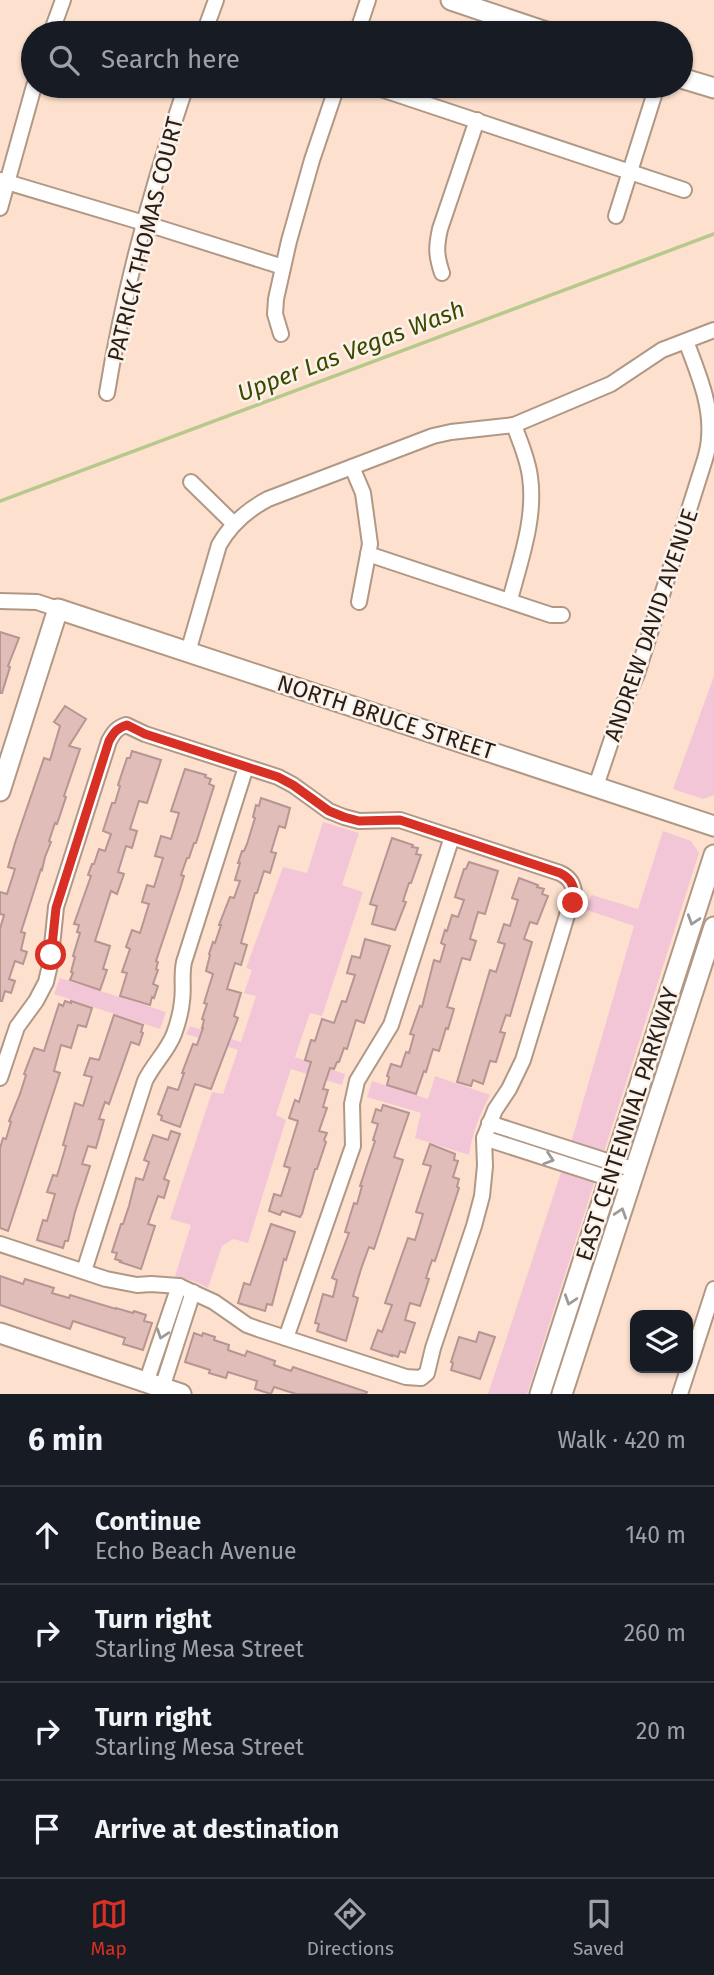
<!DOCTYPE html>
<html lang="en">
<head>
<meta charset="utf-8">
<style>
  body { margin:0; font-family:"Fira Sans",sans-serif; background:#242831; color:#f1f3f6 }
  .controls { position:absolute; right:21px; bottom:21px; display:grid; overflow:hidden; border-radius:14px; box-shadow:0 2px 5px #0004 }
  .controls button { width:63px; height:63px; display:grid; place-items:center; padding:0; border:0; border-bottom:2px solid #363941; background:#171b24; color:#f1f3f6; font:35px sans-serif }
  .stop { position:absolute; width:21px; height:21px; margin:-16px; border:5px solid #d93025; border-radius:50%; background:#fff }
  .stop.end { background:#d93025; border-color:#fff; box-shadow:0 2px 7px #0008 }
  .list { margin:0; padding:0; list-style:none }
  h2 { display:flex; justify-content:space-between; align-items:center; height:91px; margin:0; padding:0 28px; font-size:30px }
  h2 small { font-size:23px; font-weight:400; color:#9ea1a6 }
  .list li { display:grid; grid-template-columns:46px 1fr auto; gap:21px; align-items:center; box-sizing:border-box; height:98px; padding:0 28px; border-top:2px solid #363941 }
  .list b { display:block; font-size:26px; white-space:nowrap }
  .list p { margin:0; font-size:23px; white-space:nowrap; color:#9ea1a6 }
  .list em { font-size:23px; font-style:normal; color:#9ea1a6 }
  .icon { flex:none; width:38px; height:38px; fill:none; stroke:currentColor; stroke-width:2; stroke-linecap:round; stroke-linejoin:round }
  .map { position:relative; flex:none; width:714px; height:1394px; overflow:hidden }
  .search { position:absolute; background:#171b24; box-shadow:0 2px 5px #0004; left:21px; right:21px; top:21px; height:77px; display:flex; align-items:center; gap:18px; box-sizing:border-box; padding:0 24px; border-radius:38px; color:#9ea1a6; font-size:26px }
  .sheet { height:483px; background:#171b24 }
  nav { display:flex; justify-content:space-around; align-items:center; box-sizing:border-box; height:98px; border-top:2px solid #363941; background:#171b24; font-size:19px; color:#9ea1a6 }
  nav a { display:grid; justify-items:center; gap:4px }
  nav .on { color:#d93025 }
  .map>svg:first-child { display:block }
</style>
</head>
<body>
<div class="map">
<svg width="714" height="1394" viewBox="0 0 714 1394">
  <rect width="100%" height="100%" fill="#fde1ce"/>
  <g fill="#f2c6d7">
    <path d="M714,676v119l-11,4 -30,-10z"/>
    <path d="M323,822l36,11 -17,52 21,7 -41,124 -12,-3 -15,44 50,17 -3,11 -51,-16 -15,46 10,5 -38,123 -15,-4 -11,7 -14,42 -12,-6 -21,-6 16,-51 -21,-6 42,-127 11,2 15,-44 -52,-16 4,-8 51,16 15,-46 -12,-3 8,-23 -6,-2 37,-101 24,6z"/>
    <path d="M663,831l28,10 8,12 -172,541h-39l85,-258 61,-210 -50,-17 8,-14 46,14z"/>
    <path d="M60,978l106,34 -6,17 -106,-35z"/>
    <path d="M435,1076l55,19c-10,19 -18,39 -21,60l-54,-17 6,-25 -54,-16 5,-16 56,18z"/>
  </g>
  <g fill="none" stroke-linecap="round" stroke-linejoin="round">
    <path stroke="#b6c98b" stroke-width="3.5" d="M0,501l714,-267"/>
  </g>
  <g fill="#e0bdb9" stroke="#b69592" stroke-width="2">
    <path d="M0,632l19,6 -11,28 2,1 -8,26h-2z"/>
    <path d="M65,706l21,13 -17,27 11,3 -16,47 2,1 -9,27 -2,-1 -6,18 2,1 -6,15 -3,13 -1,-1 -20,63 4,1 -4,17 6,2 -4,12 -8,-3 -6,18 6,2 -4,12 -6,-2 -3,10h-2v-72l4,-14 -4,-1v-22l7,2 8,-25 -7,-2 7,-24 29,-85 6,2 10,-34 -6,-4z"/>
    <path d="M132,751l29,9 -14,43 -8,-2 -9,28 7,2 -5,17 -6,-2 -8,26 6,2 -7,20 -6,-3 -16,50 15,5 -7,23 4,1 -7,20 -30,-10 3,-7 -2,-1 4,-15 -2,-1 7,-23 -3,-1 2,-7 -5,-1 17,-48 -3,-1 4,-11h2l5,-15 6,2 6,-17 -8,-3 9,-28h3l5,-17 -2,-1 9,-27h3z"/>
    <path d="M185,769l21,6 -1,2 6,2 -2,5 5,2 -18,57h-2l-5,15h-2l-6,17 3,1 -4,13 -24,72 2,1 -2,7 2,1 -5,14 5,2 -4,12 -2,-1 -2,8 -30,-9 7,-23 -5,-1 8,-23 -4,-2 6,-17 8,3 9,-29 -7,-2 5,-17 7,2 9,-29 -8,-2 6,-20 10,3 8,-26 -8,-2z"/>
    <path d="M261,798l29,10 -5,20 -6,-2 -8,26 5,1 -6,20 -6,-2 -7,22h-2l-14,50 6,2 -6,20 -6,-2 -8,26 14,4 -7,23 4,2 -27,71 -16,-5 -15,43 -19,-7 1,-4 -4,-2 10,-27 10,3 6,-17h-2l11,-29 4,1 6,-17h-1l2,-8 -2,-1 5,-15 -3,-1 9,-29 -7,-3 4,-16 -1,-1 4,-12 2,1 6,-18h-2l11,-28 4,1 6,-17 -5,-1 5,-17h-2l4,-12h2l3,-7 8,-26 -2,-1 3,-12 3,1z"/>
    <path d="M392,838l21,7 -1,2 6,1 -2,6 5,1 -10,28h-2l-6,18 3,1 -11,28 -23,-6 5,-18 -7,-2z"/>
    <path d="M469,862l29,9 -13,43 -7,-2 -8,27 6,2 -6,19 -8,-2 -15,49 7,2 -6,20 -2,-1 -7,23 -6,-2 -7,23 -2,-1 -8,23 -29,-9 2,-8 -2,-1 4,-12 10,3 5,-15 3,1 5,-18 -4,-1 10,-28 2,1 12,-47 6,2 5,-17 -4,-2 4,-13 2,1 5,-16 6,2 6,-17 -9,-3 9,-28h2z"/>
    <path d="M519,878l19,7 -1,2 7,2 -2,5 6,2 -11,28 -7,-2 -6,17 8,3 -22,74 -4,-1 -6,17 5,1 -9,29 -6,-1 -7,23 -10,-4 -2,6 -14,-4 33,-112 6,2 9,-28 -7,-2 6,-18 6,2 8,-26 -6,-2z"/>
    <path d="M365,939l25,7 -26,77 -8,-3 -9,29 -3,-1 -5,14h-2l-3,7 -4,-1 -7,21 5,1 -5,17 4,1 -8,23 8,2 -3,7 2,2 -9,27h-2l-13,45 -2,3 -18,-6 -2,4 -11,-4 5,-17 7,2 9,-28 -6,-2 14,-45 -9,-3 6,-18 4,2 12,-40 -6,-2 6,-20 4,1 7,-22 12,4 8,-22 4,1 9,-27 -8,-2 5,-17 8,2z"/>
    <path d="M65,1001l6,2v-2l21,7 -6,19 -8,-2 -7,23 -10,-3 -7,26 6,2 -52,158 -8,-3v-80l3,-10 3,1 5,-17 -2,-1 11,-27 6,-19 -2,-1 10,-26 10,3 15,-47 4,2z"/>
    <path d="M114,1015l29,10 -2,7 2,1 -4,12 -8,-3 -22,62 -4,-2 -6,17 5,1 -8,28 -8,-2 -6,18 8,2 -15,46 -7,29h-3l-2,7 -26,-8 6,-20 4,1 8,-27 -8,-2 6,-17 4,1 9,-30 -3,-1 12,-42 8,3 9,-29 -8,-2 6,-17 9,2z"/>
    <path d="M383,1105l26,8 -15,44 9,3 -29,89 -5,-2 -8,22 -8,27 5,2 -12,43 -29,-10 2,-7 -4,-1 8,-29 10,3 4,-17 -5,-2 17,-45 -4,-1 9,-29 3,1 5,-18h-2l15,-45 -2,-1 5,-16 -6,-2 4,-13 5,2z"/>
    <path d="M171,1131l9,3 -16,45 5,2 -5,17 -6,-2 -10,28 7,2 -14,43 -21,-7 1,-1 -6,-2 2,-6 -5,-1 9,-28h2l6,-18 7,-28 7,2 6,-18 -5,-2 9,-25 15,5z"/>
    <path d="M430,1144l25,10 -1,6 4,1 -5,16 6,2 -2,8 2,1 -24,73 -3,-1 -6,18 3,1 -9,27 -10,-3 -5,17 10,3 -10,30 -5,-2 -2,6 -6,-2v1l-21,-7 7,-19 4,2 10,-27 -7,-2 23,-65 7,2 8,-26 -7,-2 15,-46 -8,-2z"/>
    <path d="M271,1224l24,8 -9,28 -2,-1 -12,46 -5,-1 -2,7 -27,-8 6,-20 6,2z"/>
    <path d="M0,1276l23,8 2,-5 29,9 -2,5 17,5 1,-3 46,14v-1l17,5 1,-2 12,4 -2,6 8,2 -9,27 -20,-6 2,-6 -52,-17 -3,8 -70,-24z"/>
    <path d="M479,1332l16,5 -15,42 -29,-9 2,-7 -2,-1 8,-25 17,5z"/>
    <path d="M194,1333l8,3 1,-3 12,4 -1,3 15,5 -1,5 17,6 2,-5 28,10 -1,4 17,6 2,-4 74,25 -1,2h-70l-22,-7 -3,7 -16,-5 2,-8 -29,-9 -2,6 -17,-5 1,-3 -25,-8z"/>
  </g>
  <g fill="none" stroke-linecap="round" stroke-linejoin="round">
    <defs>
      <g id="street">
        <path d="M51,33l12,-33"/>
        <path d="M204,33l12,-33"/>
        <path d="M357,33l11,-33"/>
        <path d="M372,86l312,104"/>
        <path d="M0,180l144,43 139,44"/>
        <path d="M0,208l34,-122"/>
        <path d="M616,216l41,-130"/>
        <path d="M442,273c-6,-18 -6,-26 -2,-44l37,-109"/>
        <path d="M281,334l-6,-20 1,-15 13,-58 23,-81 25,-74"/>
        <path d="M107,393c17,-105 45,-207 79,-307"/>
        <path d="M352,467l11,26 7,51 -11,58"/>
        <path d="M191,482l43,42"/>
        <path d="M368,554l183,61h11"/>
        <path d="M510,600c10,-39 26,-82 20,-123 -2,-18 -10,-35 -16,-52"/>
        <path d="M0,601l37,1 21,7"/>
        <path d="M188,652l31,-107c12,-21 28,-35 49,-46l165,-63 18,-4 63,-7 97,-41 51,-34 52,-20"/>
        <path d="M596,786l28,-83 13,-29 68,-215c2,-7 4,-15 4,-22 3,-33 -12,-66 -23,-96"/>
        <path d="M0,1078l17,-51 19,-26 10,-19 4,-17 6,-58 53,-166c5,-9 8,-13 17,-16l19,9 133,43 15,8 36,26 15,6 15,4 41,-1 160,53c17,8 17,25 8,39l-45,148 -14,29 -14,21 -11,28 1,28 -3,30 -8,30 -41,122 -6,25 -6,5 -15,-1 -148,-48 -11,-4 -33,-23 -35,-16 -28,-2 -14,1 -31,-6 -106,-35"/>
        <path d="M489,1123l146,47"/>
        <path d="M484,1138l146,47"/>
        <path d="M84,1271l61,-190c8,-17 22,-29 29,-47 4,-11 7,-22 8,-33 2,-13 -1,-25 2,-39l62,-195"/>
        <path d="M286,1338l67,-192 -1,-42 5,-23 34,-56 61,-188"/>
        <path d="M146,1383l33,-97"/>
        <path d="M162,1388l31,-96"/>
        <path d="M680,1394l34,-105"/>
      </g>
      <g id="secondary">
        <path d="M451,0l98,33"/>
        <path d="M681,78l33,10"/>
        <path d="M0,791l58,-182 656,217"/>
        <path d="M0,1333l181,61"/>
        <path d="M540,1394l174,-539"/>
        <path d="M562,1394l152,-467"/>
      </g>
    </defs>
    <use href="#street" stroke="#b19885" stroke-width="18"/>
    <use href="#secondary" stroke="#b19885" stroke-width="23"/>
    <use href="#street" stroke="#fff" stroke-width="14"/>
    <use href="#secondary" stroke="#fff" stroke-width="19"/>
  </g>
  <defs><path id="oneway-chevron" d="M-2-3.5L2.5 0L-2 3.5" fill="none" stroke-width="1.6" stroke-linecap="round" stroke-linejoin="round" transform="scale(1.75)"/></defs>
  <g stroke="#9e9a97">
    <use href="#oneway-chevron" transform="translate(693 920) rotate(108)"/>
    <use href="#oneway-chevron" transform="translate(549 1159) rotate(18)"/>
    <use href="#oneway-chevron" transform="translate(621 1213) rotate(-72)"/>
    <use href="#oneway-chevron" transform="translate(570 1300) rotate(108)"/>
    <use href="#oneway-chevron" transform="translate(162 1334) rotate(109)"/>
  </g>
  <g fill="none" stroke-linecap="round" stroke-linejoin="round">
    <path stroke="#d93025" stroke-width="9" d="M51,955l5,-47 53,-167c5,-9 8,-13 18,-16l18,9 133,43 15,8 36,26 15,6 15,4 41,-1 160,53c13,6 16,17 13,30"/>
  </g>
  <g text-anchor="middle" stroke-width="5" stroke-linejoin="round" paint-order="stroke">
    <g font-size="23" fill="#271e17" stroke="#fdf2ea">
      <text transform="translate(145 239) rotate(-76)" y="8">PATRICK THOMAS COURT</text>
      <text transform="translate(651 625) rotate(-71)" y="8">ANDREW DAVID AVENUE</text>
      <text transform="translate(386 717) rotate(18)" y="8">NORTH BRUCE STREET</text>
      <text transform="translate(627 1124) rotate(-72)" y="8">EAST CENTENNIAL PARKWAY</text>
    </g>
    <g font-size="24" font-style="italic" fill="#3a4900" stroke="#fdf2ea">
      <text transform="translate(351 351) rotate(-21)" y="8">Upper Las Vegas Wash</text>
    </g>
  </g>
</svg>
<div class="controls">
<button><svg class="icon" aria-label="layers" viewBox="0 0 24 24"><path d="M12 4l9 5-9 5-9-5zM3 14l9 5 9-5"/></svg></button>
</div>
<div class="stop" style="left:51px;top:955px"></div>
<div class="stop end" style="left:573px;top:903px"></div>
<div class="search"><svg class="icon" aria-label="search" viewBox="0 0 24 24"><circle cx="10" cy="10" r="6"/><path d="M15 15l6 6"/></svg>Search here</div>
</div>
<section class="sheet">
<h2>6 min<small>Walk · 420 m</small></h2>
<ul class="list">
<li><svg class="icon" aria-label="ahead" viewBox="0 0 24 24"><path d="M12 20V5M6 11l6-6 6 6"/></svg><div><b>Continue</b><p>Echo Beach Avenue</p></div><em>140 m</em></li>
<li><svg class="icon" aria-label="right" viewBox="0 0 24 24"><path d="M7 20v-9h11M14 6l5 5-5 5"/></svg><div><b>Turn right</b><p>Starling Mesa Street</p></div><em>260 m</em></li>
<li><svg class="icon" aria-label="right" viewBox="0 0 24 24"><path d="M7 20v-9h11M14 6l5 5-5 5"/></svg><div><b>Turn right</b><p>Starling Mesa Street</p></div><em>20 m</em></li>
<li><svg class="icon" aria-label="arrive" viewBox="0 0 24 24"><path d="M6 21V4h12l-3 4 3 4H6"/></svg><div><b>Arrive at destination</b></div></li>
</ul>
</section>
<nav>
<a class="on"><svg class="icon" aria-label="map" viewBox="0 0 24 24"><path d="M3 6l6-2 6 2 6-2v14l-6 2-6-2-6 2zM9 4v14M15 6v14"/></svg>Map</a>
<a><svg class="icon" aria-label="directions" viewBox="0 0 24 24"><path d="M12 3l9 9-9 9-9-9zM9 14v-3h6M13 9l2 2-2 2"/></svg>Directions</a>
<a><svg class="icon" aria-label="saved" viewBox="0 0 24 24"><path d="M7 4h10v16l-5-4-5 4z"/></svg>Saved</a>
</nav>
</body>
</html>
